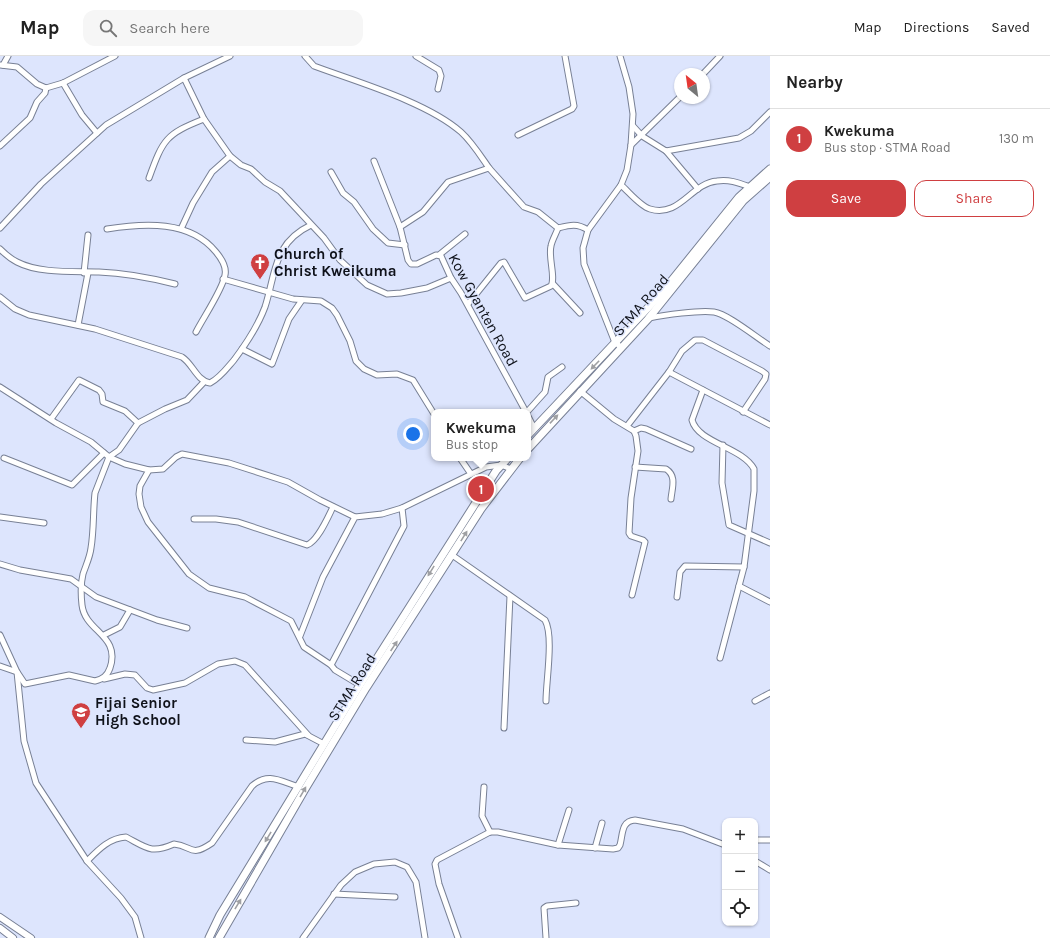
<!DOCTYPE html>
<html lang="en">
<head>
<meta charset="utf-8">
<style>
  body { margin:0; font-family:Karla,sans-serif; background:#f6f6f6; color:#222 }
  .controls { position:absolute; right:12px; bottom:12px; display:grid; overflow:hidden; border-radius:8px; box-shadow:0 1px 3px #0004 }
  .controls button { width:36px; height:36px; display:grid; place-items:center; padding:0; border:0; border-bottom:1px solid #e0e0e0; background:#fff; color:#222; font:20px sans-serif }
  .compass { position:absolute; left:674px; top:12px; width:36px; height:36px; border-radius:50%; background:#fff; box-shadow:0 1px 3px #0004; rotate:331deg }
  .you { position:absolute; left:413px; top:378px; width:14px; height:14px; margin:-10px; border:3px solid #fff; border-radius:50%; background:#1a73e8; box-shadow:0 0 0 6px #1a73e833 }
  .badge { display:grid; place-items:center; width:26px; height:26px; border-radius:50%; background:#cf3f41; color:#fff; font-size:13px; font-weight:700 }
  .pin { position:absolute; translate:-50% -50%; border:2px solid #fff; box-shadow:0 1px 4px #0006 }
  .popup { position:absolute; left:431px; top:353px; width:100px; height:52px; box-sizing:border-box; display:grid; place-content:center; border-radius:8px; background:#fff; filter:drop-shadow(0 1px 3px #0005); font-size:13px; white-space:nowrap; color:#767676 }
  .popup b { font-size:15px; color:#222 }
  .popup::after { content:''; position:absolute; left:50%; top:100%; margin-left:-8px; border:8px solid transparent; border-top-color:#fff }
  .list { margin:0; padding:0; list-style:none }
  h2 { display:flex; justify-content:space-between; align-items:center; height:52px; margin:0; padding:0 16px; font-size:17px }
  h2 small { font-size:13px; font-weight:400; color:#767676 }
  .list li { display:grid; grid-template-columns:26px 1fr auto; gap:12px; align-items:center; box-sizing:border-box; height:60px; padding:0 16px; border-top:1px solid #e0e0e0 }
  .list b { display:block; font-size:15px; white-space:nowrap }
  .list p { margin:0; font-size:13px; white-space:nowrap; color:#767676 }
  .list em { font-size:13px; font-style:normal; color:#767676 }
  .actions { display:flex; gap:8px; padding:12px 16px }
  .actions a { flex:1; padding:9px 0; border:1px solid #cf3f41; border-radius:12px; text-align:center; font-size:14px; color:#cf3f41 }
  .actions .main { background:#cf3f41; color:#fff }
  .icon { flex:none; width:22px; height:22px; fill:none; stroke:currentColor; stroke-width:2; stroke-linecap:round; stroke-linejoin:round }
  .map { position:relative; flex:none; width:770px; height:882px; overflow:hidden }
  header { display:flex; align-items:center; gap:24px; box-sizing:border-box; height:56px; padding:0 20px; background:#fff; border-bottom:1px solid #e0e0e0 }
  header strong { font-size:19px }
  nav { display:flex; gap:22px; margin-inline-start:auto; font-size:14px }
  .search { width:280px; height:36px; background:#f6f6f6; display:flex; align-items:center; gap:10px; box-sizing:border-box; padding:0 14px; border-radius:12px; color:#767676; font-size:15px }
  main { display:flex }
  aside { flex:1; background:#fff }
  .map>svg:first-child { display:block }
</style>
</head>
<body>
<header>
<strong>Map</strong>
<div class="search"><svg class="icon" aria-label="search" viewBox="0 0 24 24"><circle cx="10" cy="10" r="6"/><path d="M15 15l6 6"/></svg>Search here</div>
<nav><a>Map</a><a>Directions</a><a>Saved</a></nav>
</header>
<main>
<div class="map">
<svg width="770" height="882" viewBox="0 0 770 882">
  <rect width="100%" height="100%" fill="#dde5fd"/>
  <g fill="none" stroke-linecap="round" stroke-linejoin="round">
    <defs>
      <g id="minor">
        <path d="M305,0l9,10c43,16 113,36 147,66 11,10 19,23 28,36l-41,14 -25,30 -23,15 8,33 3,4h6l19,-9 5,1 10,22 10,15 65,119"/>
        <path d="M416,0l23,14 2,6 -3,13"/>
        <path d="M620,0l9,31 4,27 -2,31 -4,25 -6,15 -33,45 -5,18 1,16 30,76 7,8"/>
        <path d="M0,9l17,2 20,17 9,4 17,-5 52,-27"/>
        <path d="M3,9l5,-9"/>
        <path d="M703,18l17,-18"/>
        <path d="M184,22l20,41 26,37 11,9 10,4 14,13 15,9 44,47 16,22 27,25 20,9 14,-1 26,-5 24,-10"/>
        <path d="M63,27l19,32 15,18"/>
        <path d="M633,70l9,10 24,15 73,-13 12,-7 19,-19"/>
        <path d="M518,79l54,-26 2,-3 -9,-50"/>
        <path d="M631,89l49,-48"/>
        <path d="M0,90l30,-28 7,-16 8,-9 1,-5"/>
        <path d="M666,95l32,38"/>
        <path d="M374,105l26,66"/>
        <path d="M489,112l35,39 14,5 20,16c12,-3 19,-5 30,2"/>
        <path d="M331,116l12,21 11,9 19,27 15,14 17,2"/>
        <path d="M149,122c14,-39 17,-44 55,-59"/>
        <path d="M621,129c8,7 19,21 29,24 30,9 41,-26 67,-28 12,-2 22,2 33,6"/>
        <path d="M0,172l41,-44 65,-59 78,-47 46,-22"/>
        <path d="M107,173c37,-6 83,-9 109,23 5,6 11,14 9,23 -2,14 -22,43 -29,57"/>
        <path d="M181,173l12,-26 19,-31 18,-16"/>
        <path d="M0,193c5,5 11,10 17,13 23,12 58,9 82,10 26,1 52,6 76,12"/>
        <path d="M439,199l26,-21"/>
        <path d="M84,217l4,-38"/>
        <path d="M223,223l70,20 28,2 11,7 5,7 13,26 6,20 8,8 13,6 20,-1 16,6 21,34"/>
        <path d="M553,228l27,29"/>
        <path d="M0,241l15,12 14,6 66,14 87,28c11,7 14,23 28,26 10,-5 17,-15 24,-23 12,-16 24,-34 31,-53 11,-34 8,-64 46,-82"/>
        <path d="M468,248l33,-41 3,-1 21,36 26,-12c5,-8 -3,-29 0,-40 1,-6 5,-12 7,-18"/>
        <path d="M649,262c15,-3 50,-8 65,-6 14,2 43,26 56,34"/>
        <path d="M78,269l10,-52"/>
        <path d="M242,293l30,15 17,-45 13,-19"/>
        <path d="M669,316l101,53"/>
        <path d="M0,331l56,36 35,19 18,15 16,7 24,6 14,-1 13,-12 6,-3 47,9 59,19 32,18 35,17"/>
        <path d="M703,334l-11,30c6,23 50,27 62,49v22l-10,76 -24,91"/>
        <path d="M580,335l34,28 20,12 2,5 2,15 -7,47 -2,35 2,3 12,4 2,2 -13,53"/>
        <path d="M527,356l18,-20 3,-15 14,-10"/>
        <path d="M528,360l6,12"/>
        <path d="M138,367l27,-14 22,-9 17,-18"/>
        <path d="M627,370l42,-54 13,-21 13,-11h8l59,31 4,3 -1,5 -22,33"/>
        <path d="M634,375l7,-3 5,1 45,20"/>
        <path d="M723,389l-1,38 7,42 41,18"/>
        <path d="M4,402l68,27 32,-32"/>
        <path d="M460,402l11,16"/>
        <path d="M635,411l31,2c11,7 6,19 5,30"/>
        <path d="M149,414l-9,16 -1,8 2,13 7,15 41,52 20,14 36,9 46,24 13,26 27,18 4,5 25,15"/>
        <path d="M0,461l44,6"/>
        <path d="M194,463h22l22,3 69,23c11,-4 21,-28 26,-38"/>
        <path d="M452,499l93,65c9,16 1,61 1,81"/>
        <path d="M0,508l20,6 51,9 25,18 61,23 30,8"/>
        <path d="M739,530l31,16"/>
        <path d="M677,541l3,-25 5,-6 59,1"/>
        <path d="M0,579l17,37 7,69 12,42 51,78 34,37 14,19 6,21"/>
        <path d="M104,579l16,-8 10,-17"/>
        <path d="M300,580l23,-59 32,-60 27,-3 20,-6"/>
        <path d="M331,609l73,-139 -2,-18 84,-41 15,-2 10,4"/>
        <path d="M0,610l17,6 8,12 44,-9 26,6c8,-2 12,-5 15,-13 11,-33 -25,-36 -28,-63 -1,-9 -1,-23 1,-31 3,-9 7,-17 8,-26 3,-18 2,-37 4,-55l14,-36 10,-7 19,-27 -13,-12 -22,-9 -1,-8 -3,-4 -20,-10 -28,39"/>
        <path d="M104,623l21,-5 10,1 12,13 6,2 32,-7 33,-19 17,-3 10,4 63,70"/>
        <path d="M755,645l15,-8"/>
        <path d="M504,672l6,-132"/>
        <path d="M246,684l29,2 30,-8 19,10"/>
        <path d="M484,731l-2,29 8,16"/>
        <path d="M755,784h15"/>
        <path d="M558,789l11,-35"/>
        <path d="M595,792l7,-25"/>
        <path d="M87,805c11,-11 22,-23 39,-24 21,11 25,17 48,7 19,2 16,14 38,-1l40,-57c16,-14 28,-5 47,1"/>
        <path d="M755,805l15,9"/>
        <path d="M334,838l61,3"/>
        <path d="M303,882l38,-53 14,-13 19,-8 21,-2 12,5 9,15 9,56"/>
        <path d="M458,882l-19,-54 -4,-20 2,-4 53,-28h8l60,13 55,4 5,-1 2,-3c3,-11 1,-24 15,-25l48,9 42,16"/>
        <path d="M546,882l-2,-30 3,-2 29,-3"/>
      </g>
      <g id="tertiary">
        <path d="M0,861l31,21"/>
        <path d="M0,872l13,10"/>
      </g>
      <g id="secondary">
        <path d="M528,379l132,-140 79,-98 31,-28"/>
        <path d="M528,393l120,-130 95,-118 27,-24"/>
        <path d="M209,882l11,-23 140,-230 136,-214 12,-13"/>
        <path d="M219,882l86,-149 61,-101 115,-179 39,-51"/>
      </g>
    </defs>
    <use href="#minor" stroke="#788095" stroke-width="7"/>
    <use href="#tertiary" stroke="#788095" stroke-width="8"/>
    <use href="#secondary" stroke="#788095" stroke-width="9"/>
    <use href="#minor" stroke="#fff" stroke-width="5"/>
    <use href="#tertiary" stroke="#fff" stroke-width="6"/>
    <use href="#secondary" stroke="#fff" stroke-width="7"/>
  </g>
  <defs><path id="oneway-solid" d="M-6-.8H1V-3.2L6.5 0L1 3.2V.8H-6Z"/></defs>
  <g fill="#9fa0a3">
    <use href="#oneway-solid" transform="translate(595 309) rotate(134)"/>
    <use href="#oneway-solid" transform="translate(554 363) rotate(-47)"/>
    <use href="#oneway-solid" transform="translate(464 480) rotate(-58)"/>
    <use href="#oneway-solid" transform="translate(431 515) rotate(122)"/>
    <use href="#oneway-solid" transform="translate(394 590) rotate(-56)"/>
    <use href="#oneway-solid" transform="translate(303 736) rotate(-60)"/>
    <use href="#oneway-solid" transform="translate(268 781) rotate(121)"/>
    <use href="#oneway-solid" transform="translate(238 848) rotate(-59)"/>
  </g>
  <defs>
    <symbol id="church-pin" viewBox="-11 -11 22 30"><path d="M0 17L-7.5 6A9.5 9.5 0 1 1 7.5 6Z" fill="#cf3f41" stroke="#dde5fd"/><path d="M-1.2-6h2.4v3.5h3.3v2.4h-3.3V6h-2.4V-.1h-3.3v-2.4h3.3Z" fill="#fff"/></symbol>
    <symbol id="school-pin" viewBox="-11 -11 22 30"><path d="M0 17L-7.5 6A9.5 9.5 0 1 1 7.5 6Z" fill="#cf3f41" stroke="#dde5fd"/><path d="M0-5L7-2L0 1L-7-2ZM-4 1L0 2.5L4 1V4Q0 6-4 4Z" fill="#fff"/></symbol>
  </defs>
  <g fill-rule="evenodd">
    <use href="#church-pin" x="249" y="196" width="22" height="30"/>
    <use href="#school-pin" x="70" y="645" width="22" height="30"/>
  </g>
  <g text-anchor="middle" stroke-width="3" stroke-linejoin="round" paint-order="stroke">
    <g font-size="15" font-weight="bold" fill="#0f121a" stroke="#dde5fd" text-anchor="start">
      <text x="274" y="203">Church of<tspan x="274" dy="17">Christ Kweikuma</tspan></text>
      <text x="95" y="652">Fijai Senior<tspan x="95" dy="17">High School</tspan></text>
    </g>
    <g font-size="15" fill="#0f121a" stroke="#dde5fd">
      <text transform="translate(641 249) rotate(-49)" y="5">STMA Road</text>
      <text transform="translate(483 254) rotate(61)" y="5">Kow Gyanten Road</text>
      <text transform="translate(352 631) rotate(-58)" y="5">STMA Road</text>
    </g>
  </g>
</svg>
<div class="controls">
<button>+</button>
<button>−</button>
<button><svg class="icon" aria-label="locate" viewBox="0 0 24 24"><circle cx="12" cy="12" r="6"/><path d="M12 2v4M12 18v4M2 12h4M18 12h4"/></svg></button>
</div>
<svg class="compass" viewBox="-18 -18 36 36"><path d="M0-13l5 13h-10z" fill="#e53935"/><path d="M0 13l5-13h-10z" fill="#767676"/></svg>
<div class="you"></div>
<div class="pin badge" style="left:481px;top:433px">1</div>
<div class="popup"><b>Kwekuma</b>Bus stop</div>
</div>
<aside>
<h2>Nearby<small></small></h2>
<ul class="list">
<li><span class="badge">1</span><div><b>Kwekuma</b><p>Bus stop · STMA Road</p></div><em>130 m</em></li>
</ul>
<div class="actions"><a class="main">Save</a><a>Share</a></div>
</aside>
</main>
</body>
</html>
